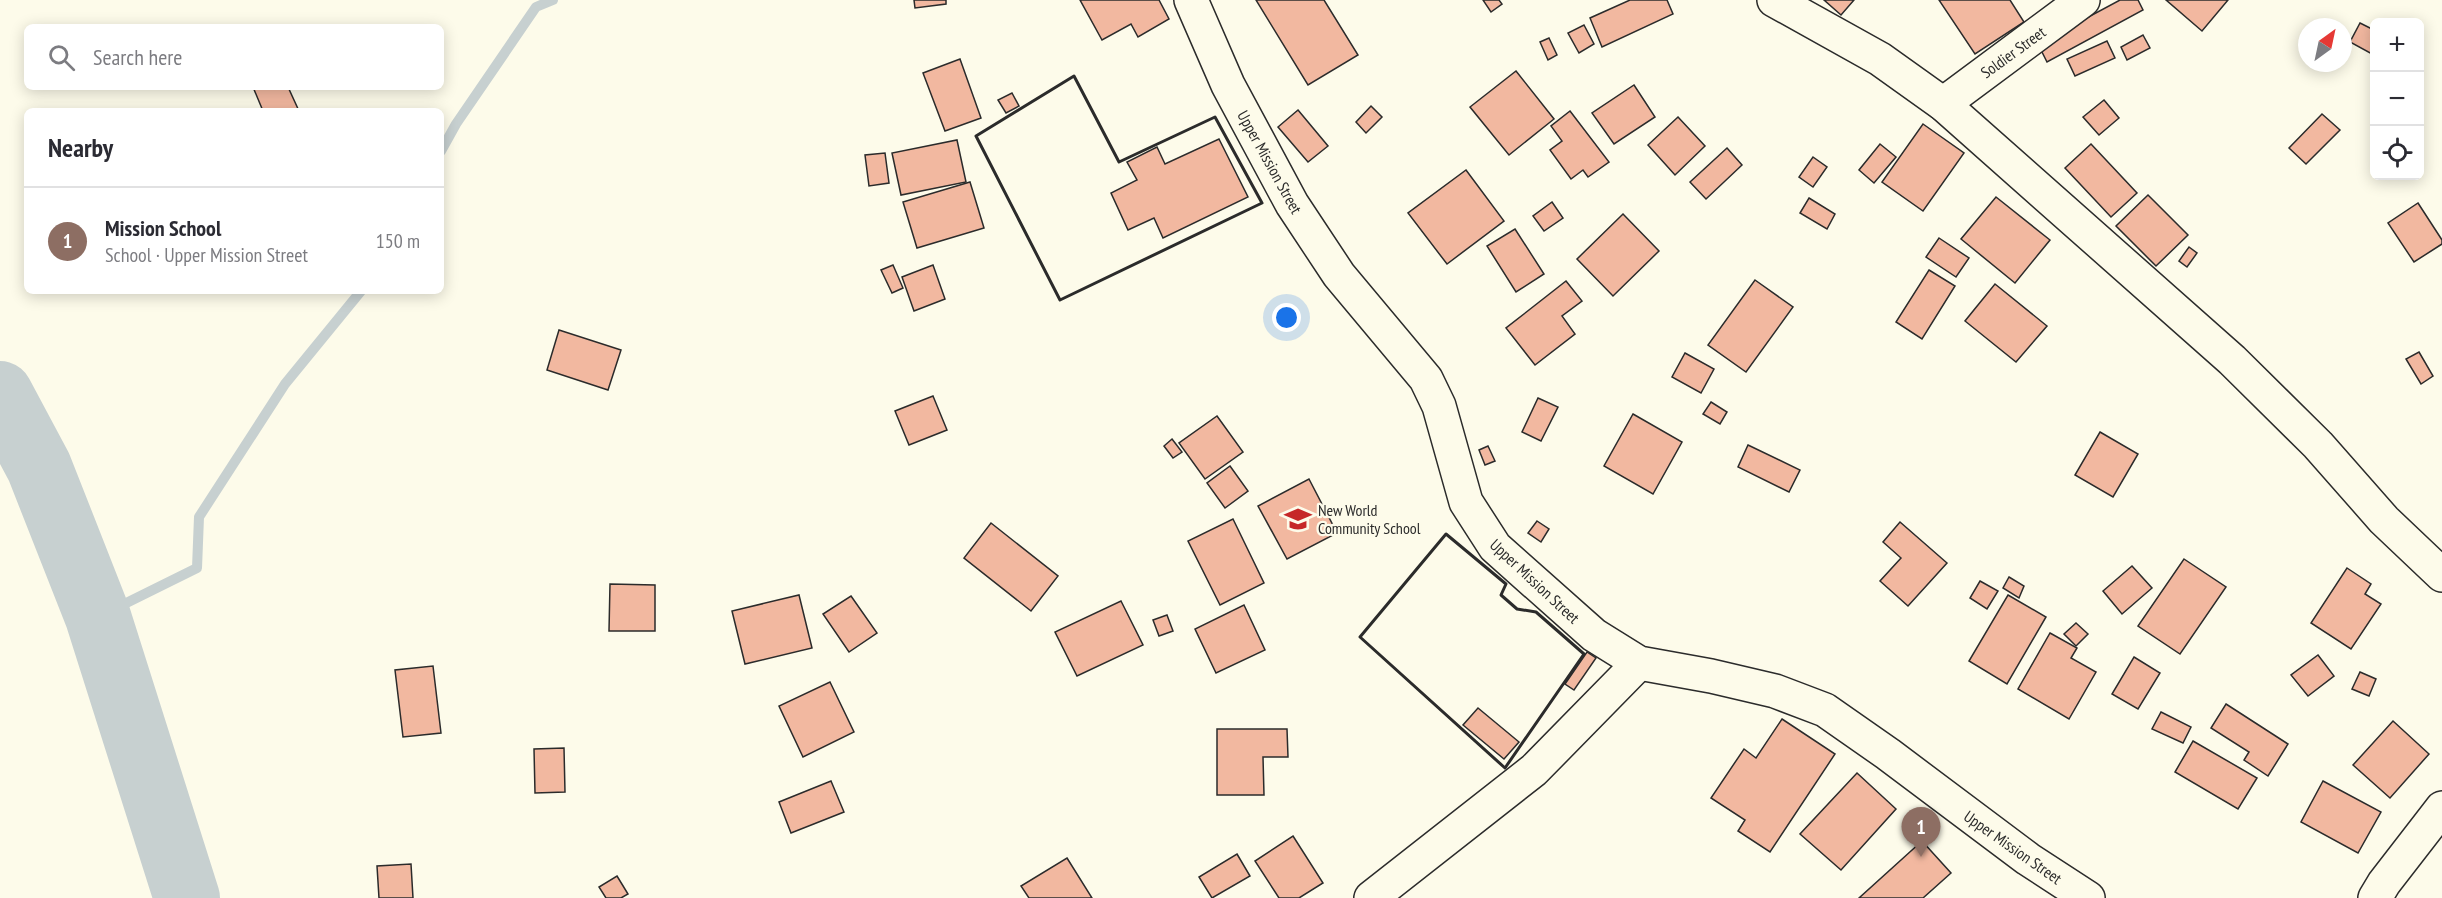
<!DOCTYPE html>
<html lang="en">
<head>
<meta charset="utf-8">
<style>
  body { margin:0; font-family:"PT Sans Narrow",sans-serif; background:#f2f2f3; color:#2b2b33 }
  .controls { position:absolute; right:18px; top:18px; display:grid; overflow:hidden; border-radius:9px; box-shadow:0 3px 15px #0003 }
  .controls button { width:54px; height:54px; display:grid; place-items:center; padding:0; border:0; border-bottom:2px solid #e1e1e2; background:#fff; color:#2b2b33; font:30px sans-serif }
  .compass { position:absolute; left:2298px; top:18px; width:54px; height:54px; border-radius:50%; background:#fff; box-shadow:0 3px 15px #0003; rotate:33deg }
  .you { position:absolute; left:1287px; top:318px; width:21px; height:21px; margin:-15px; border:4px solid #fff; border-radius:50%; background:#1a73e8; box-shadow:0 0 0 9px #1a73e833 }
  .badge { display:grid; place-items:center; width:39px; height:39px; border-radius:50%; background:#c62828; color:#fff; font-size:20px; font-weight:700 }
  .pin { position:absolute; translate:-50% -50px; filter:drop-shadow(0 2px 3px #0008) }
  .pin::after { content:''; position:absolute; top:32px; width:21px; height:18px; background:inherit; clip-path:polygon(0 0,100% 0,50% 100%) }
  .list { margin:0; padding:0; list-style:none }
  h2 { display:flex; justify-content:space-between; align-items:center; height:78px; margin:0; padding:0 24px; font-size:26px }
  h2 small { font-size:20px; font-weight:400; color:#7c7c81 }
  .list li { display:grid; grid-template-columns:39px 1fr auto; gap:18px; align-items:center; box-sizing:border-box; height:108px; padding:0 24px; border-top:2px solid #e1e1e2 }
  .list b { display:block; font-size:22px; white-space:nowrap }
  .list p { margin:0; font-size:20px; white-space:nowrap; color:#7c7c81 }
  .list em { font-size:20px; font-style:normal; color:#7c7c81 }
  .icon { flex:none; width:33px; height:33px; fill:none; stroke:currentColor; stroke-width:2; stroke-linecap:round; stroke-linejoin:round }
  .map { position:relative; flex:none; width:2442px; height:898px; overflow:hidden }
  .search { position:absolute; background:#fff; box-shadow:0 3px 15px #0003; left:24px; top:24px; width:420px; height:66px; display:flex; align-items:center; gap:15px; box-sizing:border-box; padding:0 21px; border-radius:9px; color:#7c7c81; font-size:22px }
  .panel { position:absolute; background:#fff; box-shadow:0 3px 15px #0003; left:24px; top:108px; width:420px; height:186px; border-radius:9px }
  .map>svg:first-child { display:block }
</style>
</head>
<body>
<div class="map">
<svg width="2442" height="898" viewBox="0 0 2442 898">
  <rect width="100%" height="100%" fill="#fdfbea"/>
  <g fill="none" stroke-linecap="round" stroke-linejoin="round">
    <g stroke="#c7d0d0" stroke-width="10">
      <path d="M441,151l15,-27 80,-117 17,-7"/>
      <path d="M98,617l99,-49 2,-51 86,-133 76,-93"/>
    </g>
    <path stroke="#c7d0d0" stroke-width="66" d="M0,394l39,73 59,150 89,281"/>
  </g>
  <g fill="#f2b8a0" stroke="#2b2b2b" stroke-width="1.5">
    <path d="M914,0h32v4l-31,4z"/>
    <path d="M1080,0h79l10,19 -31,18 -7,-13 -29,16z"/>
    <path d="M1256,0h68l34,55 -50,30z"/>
    <path d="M1483,0h16l3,4 -11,8z"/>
    <path d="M1630,0h37l6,14 -71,33 -12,-29z"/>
    <path d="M1824,0h30l-13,15z"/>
    <path d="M1939,0h71l14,22 -49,32z"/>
    <path d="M2120,0h18l5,10 -96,52 -9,-18z"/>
    <path d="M2166,0h62l-26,31z"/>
    <path d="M2360,23l14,7v20l-2,4 -22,-12z"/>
    <path d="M1584,25l10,19 -15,9 -11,-20z"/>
    <path d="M2143,35l7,13 -23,12 -6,-13z"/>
    <path d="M1549,38l8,17 -9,5 -8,-18z"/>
    <path d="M2107,41l8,17 -40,18 -8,-17z"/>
    <path d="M960,59l21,59 -36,13 -22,-58z"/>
    <path d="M1516,71l38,48 -45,36 -39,-48z"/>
    <path d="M1634,85l21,32 -41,27 -22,-31z"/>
    <path d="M253,87h35l11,24h-36z"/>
    <path d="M1012,93l7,13 -13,7 -8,-13z"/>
    <path d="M2104,100l15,18 -20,17 -16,-18z"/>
    <path d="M1371,106l11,11 -16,16 -10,-11z"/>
    <path d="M1298,110l30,36 -20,16 -30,-35z"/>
    <path d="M1570,111l39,51 -21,15 -5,-7 -12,9 -21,-29 12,-9 -11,-15z"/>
    <path d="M2322,114l18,16 -34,34 -17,-16z"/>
    <path d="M1678,117l27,29 -30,29 -27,-30z"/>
    <path d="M1923,124l41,29 -41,58 -41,-29z"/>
    <path d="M1219,139l29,58 -85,41 -9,-20 -26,12 -17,-37 26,-13 -10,-18 30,-15 8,17z"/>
    <path d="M957,140l9,42 -65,13 -9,-42z"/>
    <path d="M1880,144l16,13 -22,26 -15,-13z"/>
    <path d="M2091,144l46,49 -26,24 -46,-49z"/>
    <path d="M1727,148l15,17 -36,34 -16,-17z"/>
    <path d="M885,153l4,30 -20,3 -4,-31z"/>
    <path d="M1813,157l14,10 -14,20 -14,-10z"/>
    <path d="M1466,170l38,51 -57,43 -39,-51z"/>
    <path d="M970,182l14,46 -67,20 -14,-46z"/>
    <path d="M2148,195l40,40 -32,31 -40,-40z"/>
    <path d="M1996,197l54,43 -35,43 -54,-44z"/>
    <path d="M1809,198l26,16 -8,15 -27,-16z"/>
    <path d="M1552,202l11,16 -19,13 -11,-15z"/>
    <path d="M2418,203l24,37v4l-28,18 -26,-39z"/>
    <path d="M1623,214l36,37 -46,45 -36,-37z"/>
    <path d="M1515,229l29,45 -28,18 -29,-46z"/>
    <path d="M1939,238l30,20 -13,19 -30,-20z"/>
    <path d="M2189,247l8,6 -10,14 -8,-6z"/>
    <path d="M893,265l10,23 -11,5 -11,-23z"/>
    <path d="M933,265l12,34 -31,12 -12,-34z"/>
    <path d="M1929,270l26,16 -33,53 -26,-17z"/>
    <path d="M1755,280l38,27 -47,65 -38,-27z"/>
    <path d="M1566,281l16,20 -20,15 13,18 -40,31 -29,-37z"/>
    <path d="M1995,284l52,42 -31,36 -51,-41z"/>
    <path d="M559,330l62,20 -13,40 -61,-20z"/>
    <path d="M2419,352l14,24 -12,8 -15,-25z"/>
    <path d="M1685,353l29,16 -13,24 -29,-16z"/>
    <path d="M933,396l14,34 -38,15 -14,-34z"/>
    <path d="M1538,398l20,9 -17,34 -19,-9z"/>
    <path d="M1711,402l16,10 -7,12 -17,-10z"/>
    <path d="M1633,414l49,28 -29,52 -49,-28z"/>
    <path d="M1217,416l26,36 -38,27 -26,-36z"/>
    <path d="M2100,432l38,22 -25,43 -38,-22z"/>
    <path d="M1172,439l10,13 -9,6 -9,-12z"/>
    <path d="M1748,445l52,25 -11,22 -51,-25z"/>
    <path d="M1488,446l7,15 -10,4 -6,-15z"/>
    <path d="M1230,466l18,25 -23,17 -18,-25z"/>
    <path d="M1309,479l28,54 -50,26 -29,-53z"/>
    <path d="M1233,519l31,64 -44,22 -32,-64z"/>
    <path d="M1537,521l12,8 -8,13 -13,-9z"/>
    <path d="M1900,522l47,41 -39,43 -28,-25 21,-23 -18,-16z"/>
    <path d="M991,523l67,53 -27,35 -67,-53z"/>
    <path d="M2184,559l42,28 -46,67 -42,-28z"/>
    <path d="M2132,566l20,22 -30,26 -19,-23z"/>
    <path d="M2347,568l24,16 -6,10 16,10 -30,45 -40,-26z"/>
    <path d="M2009,577l15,9 -5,12 -16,-10z"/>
    <path d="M1980,581l18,10 -11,18 -17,-11z"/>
    <path d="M610,584l45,1v46h-46z"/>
    <path d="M799,595l13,53 -67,16 -13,-53z"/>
    <path d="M2008,595l38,22 -39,67 -38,-23z"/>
    <path d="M851,596l26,37 -28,19 -26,-38z"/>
    <path d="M1121,601l22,44 -66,31 -22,-44z"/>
    <path d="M1244,605l21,45 -49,23 -21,-44z"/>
    <path d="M1167,615l6,16 -14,5 -6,-16z"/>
    <path d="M2076,623l12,11 -12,12 -12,-12z"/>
    <path d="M2050,633l27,15 -6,10 25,14 -27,47 -51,-30z"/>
    <path d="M1587,652l9,6 -22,32 -9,-6z"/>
    <path d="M2318,655l16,21 -26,20 -17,-21z"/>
    <path d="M2134,657l26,16 -22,36 -26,-15z"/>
    <path d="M433,666l8,67 -38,4 -8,-67z"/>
    <path d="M2360,672l16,7 -7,17 -17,-7z"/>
    <path d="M830,682l24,50 -51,25 -24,-51z"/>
    <path d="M2226,704l62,40 -20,32 -24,-16 5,-8 -38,-24z"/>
    <path d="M1478,708l41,34 -15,17 -41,-34z"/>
    <path d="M2161,712l30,15 -8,16 -31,-14z"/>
    <path d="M1782,719l53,35 -65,98 -32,-21 7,-11 -34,-22 33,-49 12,9z"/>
    <path d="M2393,721l36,33 -39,44 -37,-33z"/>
    <path d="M1217,729h70l1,28h-25l1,38h-47z"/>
    <path d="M2193,741l64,37 -19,31 -63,-37z"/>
    <path d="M564,748l1,44 -30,1 -1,-44z"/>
    <path d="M1857,773l39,36 -55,61 -41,-36z"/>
    <path d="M831,781l13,31 -53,21 -12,-31z"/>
    <path d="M2323,781l58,31 -23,41 -57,-31z"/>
    <path d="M1293,836l30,47 -24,15h-20l-24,-37z"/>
    <path d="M1922,841l29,32 -28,25h-64z"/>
    <path d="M1237,854l13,22 -38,22 -13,-21z"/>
    <path d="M1067,858l25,40h-63l-8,-12z"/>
    <path d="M411,864l2,34h-34l-2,-32z"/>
    <path d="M617,876l11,18 -7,4h-15l-7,-11z"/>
  </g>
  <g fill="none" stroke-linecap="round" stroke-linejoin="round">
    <defs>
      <g id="minor">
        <path d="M1191,0l37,85 64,119 47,71 87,104 13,27 27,96 29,45 99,88 45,28 72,13 64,15 50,19 63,44 140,105 60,39"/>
        <path d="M1774,0l106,59 63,45 289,256 86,85 66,75 58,55"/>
        <path d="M1943,104l140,-104"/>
        <path d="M1371,898l163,-128 105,-107"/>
        <path d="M2375,898l9,-15 58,-75"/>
      </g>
    </defs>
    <use href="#minor" stroke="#2b2b2b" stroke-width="36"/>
    <use href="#minor" stroke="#fdfbea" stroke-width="33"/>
    <g stroke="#2b2b2b" stroke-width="3">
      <path d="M1074,76l45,86 96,-45 47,86 -202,97 -84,-164z"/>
      <path d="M1446,534l60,50 -5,11 16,14 19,3 48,42 -79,114 -145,-131z"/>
    </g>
  </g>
  <defs>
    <symbol id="school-bare" viewBox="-9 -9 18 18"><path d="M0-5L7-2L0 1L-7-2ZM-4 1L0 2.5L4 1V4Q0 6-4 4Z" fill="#c62828" stroke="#fdfbea" stroke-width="2.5" paint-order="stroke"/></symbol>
  </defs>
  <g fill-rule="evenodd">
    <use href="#school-bare" x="1279" y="500" width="38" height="38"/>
  </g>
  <g text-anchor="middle" stroke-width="4.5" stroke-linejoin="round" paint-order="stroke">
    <g font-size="16" fill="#2b2b2b" stroke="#fdfbea">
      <text transform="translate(2013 52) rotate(-36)" y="6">Soldier Street</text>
      <text transform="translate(1270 162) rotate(61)" y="6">Upper Mission Street</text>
      <text transform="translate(1535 581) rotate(43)" y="6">Upper Mission Street</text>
      <text transform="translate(2013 847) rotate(35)" y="6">Upper Mission Street</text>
    </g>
    <g font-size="16" fill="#2b2b2b" stroke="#fdfbea" text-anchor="start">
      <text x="1318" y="516">New World<tspan x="1318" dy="18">Community School</tspan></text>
    </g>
  </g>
</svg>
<div class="controls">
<button>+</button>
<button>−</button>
<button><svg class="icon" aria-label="locate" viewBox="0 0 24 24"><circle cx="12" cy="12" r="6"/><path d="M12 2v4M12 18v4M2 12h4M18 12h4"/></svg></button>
</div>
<svg class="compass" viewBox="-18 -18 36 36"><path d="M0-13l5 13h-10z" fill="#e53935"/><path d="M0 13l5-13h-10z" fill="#7c7c81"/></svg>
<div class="you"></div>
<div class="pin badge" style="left:1921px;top:857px;background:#8d6e63">1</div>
<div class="search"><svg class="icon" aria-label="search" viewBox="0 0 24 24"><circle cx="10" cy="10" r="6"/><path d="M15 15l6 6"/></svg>Search here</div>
<section class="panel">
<h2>Nearby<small></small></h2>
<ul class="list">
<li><span class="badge" style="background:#8d6e63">1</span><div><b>Mission School</b><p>School · Upper Mission Street</p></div><em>150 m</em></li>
</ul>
</section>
</div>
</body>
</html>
